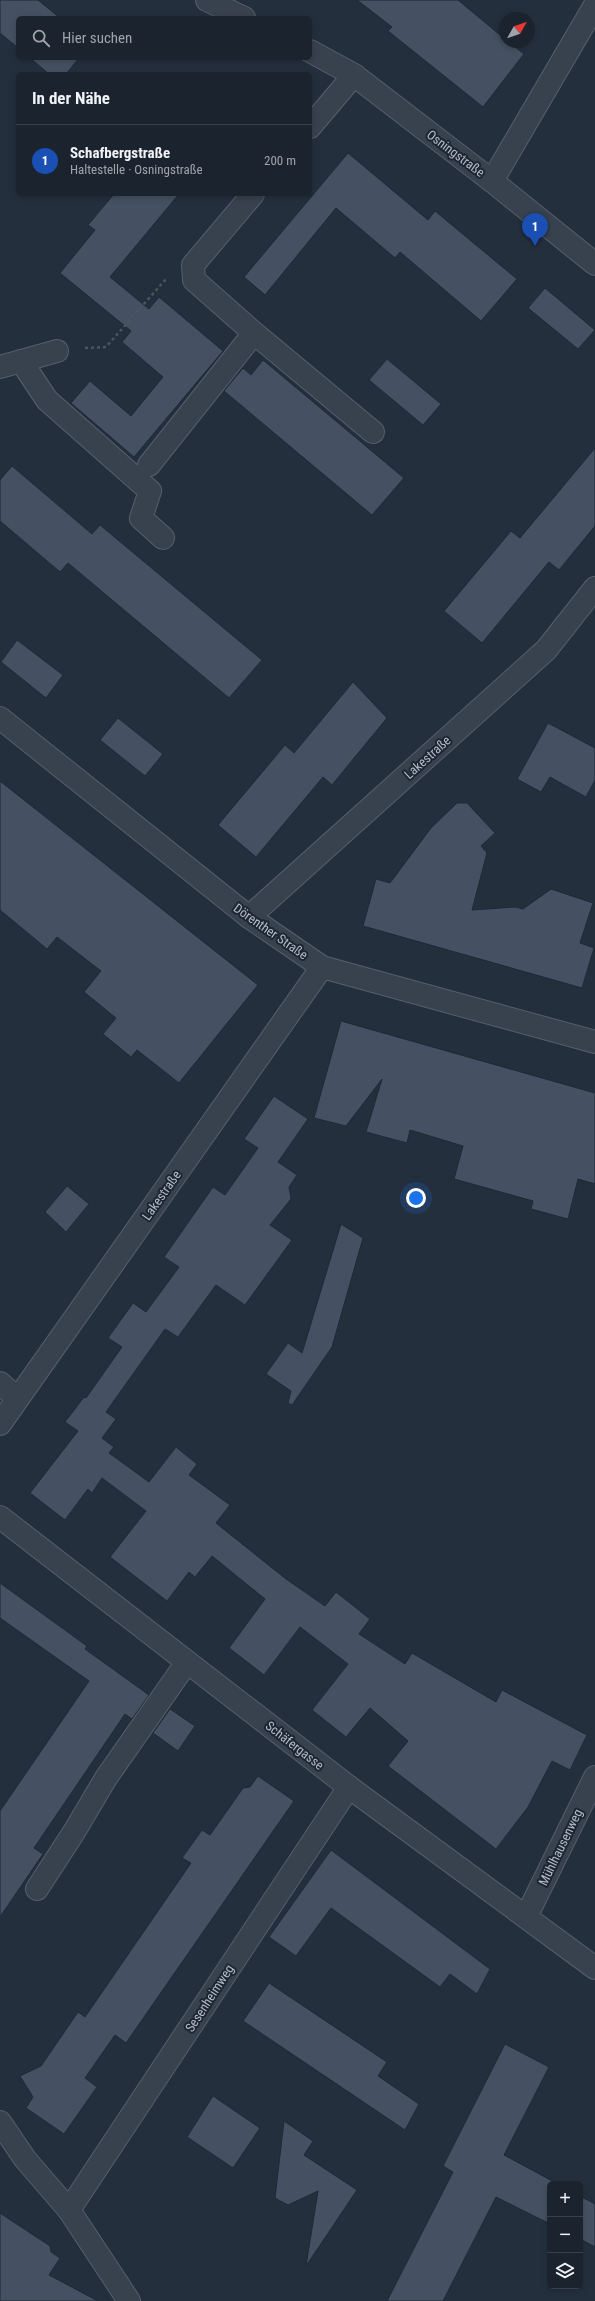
<!DOCTYPE html>
<html lang="de">
<head>
<meta charset="utf-8">
<style>
  body { margin:0; font-family:"Roboto Condensed",sans-serif; background:#242b36; color:#f1f3f6 }
  .controls { position:absolute; right:12px; bottom:12px; display:grid; overflow:hidden; border-radius:6px; box-shadow:0 2px 6px #0003 }
  .controls button { width:36px; height:36px; display:grid; place-items:center; padding:0; border:0; border-bottom:1px solid #39404a; background:#1b232e; color:#f1f3f6; font:20px sans-serif }
  .compass { position:absolute; left:499px; top:12px; width:36px; height:36px; border-radius:50%; background:#1b232e; box-shadow:0 2px 6px #0003; rotate:50deg }
  .you { position:absolute; left:416px; top:1198px; width:14px; height:14px; margin:-10px; border:3px solid #fff; border-radius:50%; background:#1a73e8; box-shadow:0 0 0 6px #1a73e833 }
  .badge { display:grid; place-items:center; width:26px; height:26px; border-radius:50%; background:#8ab4f8; color:#fff; font-size:13px; font-weight:700 }
  .pin { position:absolute; translate:-50% -33px; filter:drop-shadow(0 1px 2px #0008) }
  .pin::after { content:''; position:absolute; top:21px; width:14px; height:12px; background:inherit; clip-path:polygon(0 0,100% 0,50% 100%) }
  .list { margin:0; padding:0; list-style:none }
  h2 { display:flex; justify-content:space-between; align-items:center; height:52px; margin:0; padding:0 16px; font-size:17px }
  h2 small { font-size:13px; font-weight:400; color:#a0a4aa }
  .list li { display:grid; grid-template-columns:26px 1fr auto; gap:12px; align-items:center; box-sizing:border-box; height:72px; padding:0 16px; border-top:1px solid #39404a }
  .list b { display:block; font-size:15px; white-space:nowrap }
  .list p { margin:0; font-size:13px; white-space:nowrap; color:#a0a4aa }
  .list em { font-size:13px; font-style:normal; color:#a0a4aa }
  .icon { flex:none; width:22px; height:22px; fill:none; stroke:currentColor; stroke-width:2; stroke-linecap:round; stroke-linejoin:round }
  .map { position:relative; flex:none; width:595px; height:2301px; overflow:hidden }
  .search { position:absolute; background:#1b232e; box-shadow:0 2px 6px #0003; left:16px; top:16px; width:296px; height:44px; display:flex; align-items:center; gap:10px; box-sizing:border-box; padding:0 14px; border-radius:6px; color:#a0a4aa; font-size:15px }
  .panel { position:absolute; background:#1b232e; box-shadow:0 2px 6px #0003; left:16px; top:72px; width:296px; height:124px; border-radius:6px }
  .map>svg:first-child { display:block }
</style>
</head>
<body>
<div class="map">
<svg width="595" height="2301" viewBox="0 0 595 2301">
  <rect width="100%" height="100%" fill="#242f3e"/>
  <g fill="#455162" stroke="#1f2835">
    <path d="M0,0h38l22,18h-42v30l-18,-15z"/>
    <path d="M357,0h101l47,39v3h4l15,12 -41,53 -95,-76 4,-4z"/>
    <path d="M30,58h49l-13,16h-17z"/>
    <path d="M348,153l80,67 7,-9 82,68 -36,42 -81,-69 -5,6 -59,-50 -71,87 -21,-18z"/>
    <path d="M114,194h65l-69,83 39,32 10,-12 64,54 -89,106 -63,-54 19,-22 41,35 32,-39 -41,-35 9,-11 -71,-58 35,-43 -7,-5z"/>
    <path d="M545,288l50,42 -17,19 -50,-41z"/>
    <path d="M387,359l54,45 -18,21 -54,-45z"/>
    <path d="M263,360l141,118 -32,37 -148,-124 19,-23 8,7z"/>
    <path d="M595,448v78l-36,44 -10,-8 -67,81 -38,-32 67,-80 9,7z"/>
    <path d="M12,466l80,68 8,-9 162,135 -33,38 -161,-135 -8,9 -60,-51v-41z"/>
    <path d="M17,640l46,35 -17,23 -45,-36z"/>
    <path d="M353,682l34,36 -55,67 -9,-8 -67,80 -38,-32 67,-80 9,8z"/>
    <path d="M118,718l45,36 -18,22 -45,-36z"/>
    <path d="M548,723l47,25v32l-9,17 -36,-20 -9,15 -24,-13z"/>
    <path d="M0,781l258,204 -79,98 -42,-33 -6,7 -28,-23 13,-16 -32,-26 17,-21 -44,-34 -10,12 -47,-39z"/>
    <path d="M457,803h10l28,30 -14,13 6,7 -15,57 43,-3 8,2 28,-20 42,14 -13,40 14,5 -12,40 -219,-62 13,-47 14,4 41,-55z"/>
    <path d="M341,1021l254,72v91l-17,-5 -10,40 -37,-10 2,-8 -79,-22 9,-33 -53,-16 -3,13 -41,-11 16,-53 -36,47 -32,-8z"/>
    <path d="M274,1096l34,23 -30,43 19,13 -8,12 2,12 -21,26 22,15 -47,65 -29,-20 -38,52 -13,-8 -59,83 10,7 -14,19 12,9 -5,6 40,29 27,-35 21,17 -8,11 41,30 -14,18 70,56 39,27 11,-14 34,27 -11,15 46,30 7,-11 84,49 6,-12 85,45 -17,35 -18,-9 -24,46 -32,42 -108,-83 20,-25 -38,-33 -24,29 -34,-27 36,-46 -48,-37 -36,48 -35,-27 36,-49 -53,-43 -17,21 -6,-5 -22,29 -57,-44 36,-46 -44,-33 -10,15 -4,-4 -23,31 -35,-27 48,-62 -13,-9 19,-25 2,1 36,-51 -14,-9 25,-35 13,9 33,-45 -15,-10 49,-70 12,8 33,-47 -14,-9z"/>
    <path d="M67,1186l22,18 -23,28 -21,-20z"/>
    <path d="M341,1224l22,14 -31,109 -40,58 -4,-2 3,-12 -25,-17 22,-31 14,10z"/>
    <path d="M0,1583l87,63 -2,3 64,46 -17,24 -7,-5 -91,134 9,6 -43,63v-106l89,-130 -89,-63z"/>
    <path d="M170,1709l25,17 -17,25 -25,-18z"/>
    <path d="M258,1776l36,25 -168,242 -11,-8 -30,43 12,9 -33,47 -38,-26 7,-11 -13,-21 21,-10 37,-54 7,5 106,-154 -9,-5 20,-28 8,5 33,-47 7,-1z"/>
    <path d="M331,1850l159,119 -13,25 -27,-20 -10,13 -109,-79 -35,48 -27,-19z"/>
    <path d="M269,1983l118,79 -9,14 41,28 -14,26 -162,-109z"/>
    <path d="M505,2044l44,23 -45,88 54,29h-8v40l-54,-27 -53,104h-56l66,-129 -10,-6z"/>
    <path d="M213,2096l47,32 -27,40 -46,-31z"/>
    <path d="M284,2121l29,20 -9,14 53,35 -51,76 12,-75 -30,14 -13,-7z"/>
    <path d="M580,2196l15,8v43l-15,-8z"/>
    <path d="M0,2213l50,33 1,6 9,6 -11,17 49,26h-98z"/>
  </g>
  <g fill="none" stroke-linecap="round" stroke-linejoin="round">
    <defs>
      <g id="minor">
        <path d="M207,0l37,18"/>
        <path d="M310,51l44,24 138,106 103,83"/>
        <path d="M310,127l44,-52"/>
        <path d="M492,181l103,-176"/>
        <path d="M254,333l119,99"/>
        <path d="M21,361l26,39 103,91 -9,27 22,20"/>
        <path d="M0,367l57,-16"/>
        <path d="M149,465l105,-132 -60,-53 -1,-15 60,-71"/>
        <path d="M0,718l249,199 73,50 273,75"/>
        <path d="M249,917l297,-267 49,-62"/>
        <path d="M0,1383l17,15"/>
        <path d="M0,1424l322,-457"/>
        <path d="M0,1517l349,270 246,181"/>
        <path d="M37,1889l37,-57 32,-54 81,-116"/>
        <path d="M526,1917l69,-140"/>
        <path d="M0,2122l25,37 44,51"/>
        <path d="M129,2301l-60,-91 280,-423"/>
      </g>
    </defs>
    <use href="#minor" stroke="#565f6c" stroke-width="24"/>
    <path stroke="#44595c" stroke-width="2.5" stroke-dasharray="3 3" stroke-linecap="butt" d="M85,348l21,-1 60,-68"/>
    <use href="#minor" stroke="#38414e" stroke-width="22"/>
  </g>
  <g text-anchor="middle" stroke-width="4" stroke-linejoin="round" paint-order="stroke">
    <g font-size="13" fill="#b4bcc9" stroke="#1d2633">
      <text transform="translate(456 153) rotate(37)" y="5">Osningstraße</text>
      <text transform="translate(427 757) rotate(-42)" y="5">Lakestraße</text>
      <text transform="translate(271 931) rotate(35)" y="5">Dörenther Straße</text>
      <text transform="translate(161 1195) rotate(-55)" y="5">Lakestraße</text>
      <text transform="translate(295 1745) rotate(38)" y="5">Schäfergasse</text>
      <text transform="translate(560 1847) rotate(-64)" y="5">Mühlhausenweg</text>
      <text transform="translate(209 1998) rotate(-57)" y="5">Sesenheimweg</text>
    </g>
  </g>
</svg>
<div class="controls">
<button>+</button>
<button>−</button>
<button><svg class="icon" aria-label="layers" viewBox="0 0 24 24"><path d="M12 4l9 5-9 5-9-5zM3 14l9 5 9-5"/></svg></button>
</div>
<svg class="compass" viewBox="-18 -18 36 36"><path d="M0-13l5 13h-10z" fill="#e53935"/><path d="M0 13l5-13h-10z" fill="#a0a4aa"/></svg>
<div class="you"></div>
<div class="pin badge" style="left:535px;top:246px;background:#1a4fb4">1</div>
<div class="search"><svg class="icon" aria-label="search" viewBox="0 0 24 24"><circle cx="10" cy="10" r="6"/><path d="M15 15l6 6"/></svg>Hier suchen</div>
<section class="panel">
<h2>In der Nähe<small></small></h2>
<ul class="list">
<li><span class="badge" style="background:#1a4fb4">1</span><div><b>Schafbergstraße</b><p>Haltestelle · Osningstraße</p></div><em>200 m</em></li>
</ul>
</section>
</div>
</body>
</html>
